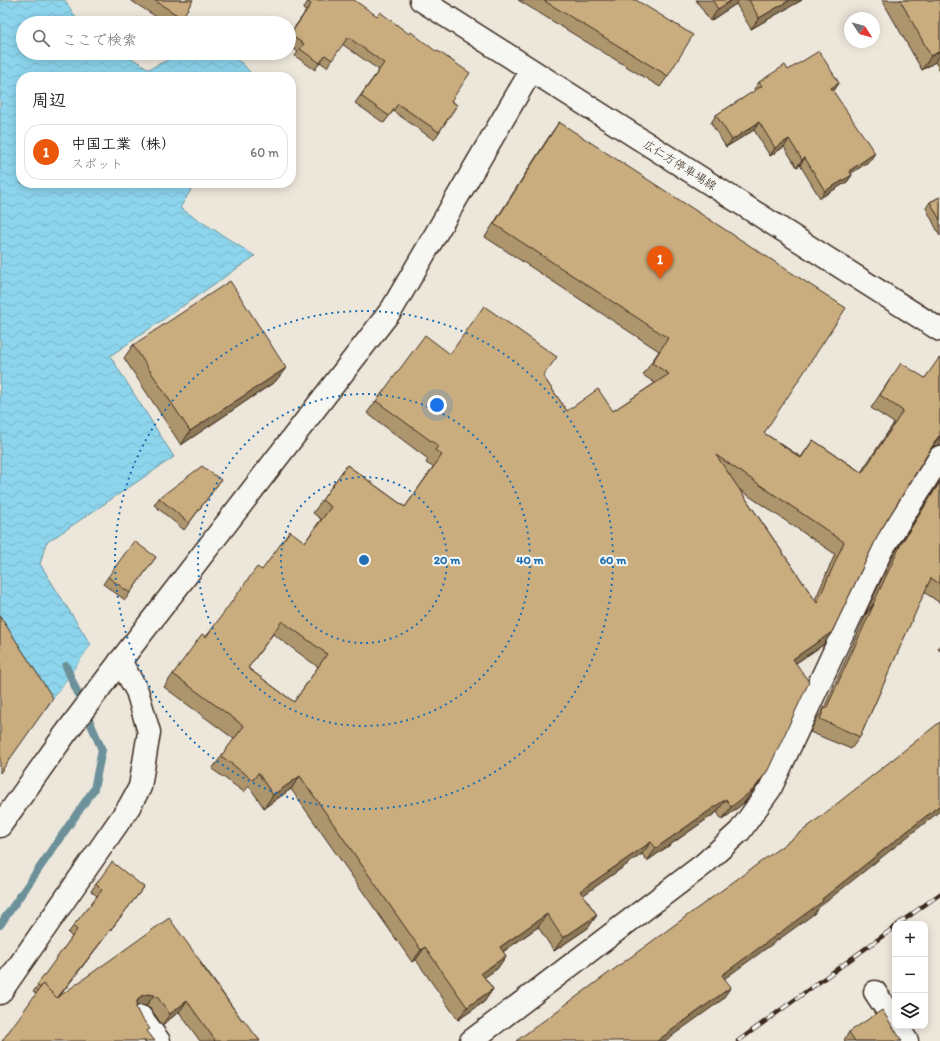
<!DOCTYPE html>
<html lang="ja">
<head>
<meta charset="utf-8">
<style>
  body { margin:0; font-family:Itim,"Klee One",sans-serif; background:#f6f6f6; color:#202124 }
  .controls { position:absolute; right:12px; bottom:12px; display:grid; overflow:hidden; border-radius:8px; box-shadow:0 2px 10px #0003 }
  .controls button { width:36px; height:36px; display:grid; place-items:center; padding:0; border:0; border-bottom:1px solid #e0e0e0; background:#fff; color:#202124; font:20px sans-serif }
  .compass { position:absolute; left:844px; top:12px; width:36px; height:36px; border-radius:50%; background:#fff; box-shadow:0 2px 10px #0003; rotate:126deg }
  .you { position:absolute; left:437px; top:405px; width:14px; height:14px; margin:-10px; border:3px solid #fff; border-radius:50%; background:#1a73e8; box-shadow:0 0 0 6px #1a73e833 }
  .badge { display:grid; place-items:center; width:26px; height:26px; border-radius:50%; background:#ea580c; color:#fff; font-size:13px; font-weight:700 }
  .pin { position:absolute; translate:-50% -33px; filter:drop-shadow(0 1px 2px #0008) }
  .pin::after { content:''; position:absolute; top:21px; width:14px; height:12px; background:inherit; clip-path:polygon(0 0,100% 0,50% 100%) }
  .list { margin:0; padding:0; list-style:none }
  h2 { display:flex; justify-content:space-between; align-items:center; height:52px; margin:0; padding:0 16px; font-size:17px }
  h2 small { font-size:13px; font-weight:400; color:#757577 }
  .list li { display:grid; grid-template-columns:26px 1fr auto; gap:12px; align-items:center; box-sizing:border-box; height:56px; margin:0 8px 8px; padding:0 8px; border:1px solid #e0e0e0; border-radius:16px }
  .list b { display:block; font-size:15px; white-space:nowrap }
  .list p { margin:0; font-size:13px; white-space:nowrap; color:#757577 }
  .list em { font-size:13px; font-style:normal; color:#757577 }
  .icon { flex:none; width:22px; height:22px; fill:none; stroke:currentColor; stroke-width:2; stroke-linecap:round; stroke-linejoin:round }
  .map { position:relative; flex:none; width:940px; height:1041px; overflow:hidden }
  .search { position:absolute; background:#fff; box-shadow:0 2px 10px #0003; left:16px; top:16px; width:280px; height:44px; display:flex; align-items:center; gap:10px; box-sizing:border-box; padding:0 14px; border-radius:22px; color:#757577; font-size:15px }
  .panel { position:absolute; background:#fff; box-shadow:0 2px 10px #0003; left:16px; top:72px; width:280px; height:116px; border-radius:16px }
  .map>svg:first-child { display:block }
</style>
</head>
<body>
<div class="map">
<svg width="940" height="1041" viewBox="0 0 940 1041">
  <defs>
    <pattern id="water-waves" width="16" height="10" patternUnits="userSpaceOnUse"><rect width="16" height="10" fill="#8cd5ed"/><path d="M0 5q4-4 8 0t8 0" fill="none" stroke="#7ab7cb"/></pattern>
  </defs>
  <rect width="100%" height="100%" fill="#ede7db"/>
  <filter id="ink" filterUnits="userSpaceOnUse"><feTurbulence type="fractalNoise" baseFrequency=".025" numOctaves="2"/><feDisplacementMap in="SourceGraphic" scale="8" xChannelSelector="R" yChannelSelector="G"/><feConvolveMatrix kernelMatrix="1 2 1 2 8 2 1 2 1" color-interpolation-filters="sRGB"/></filter>
  <g filter="url(#ink)">
    <path fill="url(#water-waves)" stroke="#6c919a" d="M0,0h65l14,23h-56v30h100l26,16 33,-16h45l16,11 11,13h-233v106h174l-15,25 75,48 -145,100 64,101 -128,86 -6,21 51,81 -44,63 -47,-71z"/>
    <path fill="#ede7db" d="M91,645l2,2 -45,63 -1,-2z"/>
    <g fill="none" stroke-linecap="round" stroke-linejoin="round">
      <path stroke="#6c919a" stroke-width="8" d="M0,925l94,-136 8,-39 -36,-84"/>
      <defs>
        <g id="minor">
          <path d="M875,992l20,30"/>
          <path d="M0,993l129,-186 11,-20 9,-55 -12,-41 -17,-30"/>
          <path d="M141,1017l18,24"/>
          <path d="M897,1026l10,15"/>
          <path d="M471,1041l233,-177 36,-33 30,-42 111,-238 59,-94"/>
        </g>
        <path id="tertiary" d="M0,826l63,-89 45,-60 284,-368 139,-238"/>
        <path id="secondary" d="M421,0l519,330"/>
      </defs>
      <use href="#minor" stroke="#3b2a1e" stroke-width="25"/>
      <use href="#tertiary" stroke="#3b2a1e" stroke-width="25"/>
      <use href="#secondary" stroke="#3b2a1e" stroke-width="25"/>
      <use href="#minor" stroke="#f6f6f2" stroke-width="22"/>
      <use href="#tertiary" stroke="#f6f6f2" stroke-width="22"/>
      <use href="#secondary" stroke="#f6f6f2" stroke-width="22"/>
      <defs>
        <g id="rail">
          <path d="M898,924l42,-30"/>
          <path d="M738,1041l157,-114"/>
        </g>
      </defs>
      <use href="#rail" stroke="#3b2a1e" stroke-width="4.5"/>
      <use href="#rail" stroke="#f6f6f2" stroke-width="3" stroke-dasharray="9" stroke-linecap="butt"/>
    </g>
    <g fill="#ad956d" stroke="#3b2a1e" fill-rule="evenodd">
      <path d="M130,0h63l-15,23h-12z"/>
      <path d="M309,0l148,105 -23,35 -41,-29 -9,12 -29,-20 24,-33 -37,-26 -15,23 -7,-5 -5,8 -20,-14 3,-4 -9,-7v-10l17,-24 -3,-2z"/>
      <path d="M518,0h118l32,76 -8,11z"/>
      <path d="M696,0h106l-51,29 -15,-25 -26,17z"/>
      <path d="M882,0h58v71l-5,-9 -13,8z"/>
      <path d="M788,70l51,13 -6,8 37,70 -19,12 1,2 -5,7 -27,16 -20,-33 -3,2 -13,-20 -14,9 -16,-26 -28,17 -15,-24 5,-8 39,-24 -1,-2 5,-7z"/>
      <path d="M559,122l205,311 37,24 12,-17 48,32 33,-49 -23,-15 21,-32 33,2 15,-19v85l-6,2 -2,2 -53,85 -47,99 -9,13 -27,18 -51,139 -23,18 -5,-8 -70,49 -5,-7 -59,41 14,20 -9,13 -34,23 -16,-24 -35,25 3,4 -9,13 -13,8 9,12 -9,13 -26,18 -42,-60 -4,2 -121,-173 -27,19 -15,-22 -5,6 -32,-23 22,-30 -70,-52 9,-13 33,-37 56,-67 43,-28 16,-23 -8,-6 34,-48 58,42 28,-40 -7,-4 2,-4 -61,-46 9,-12 74,-47 93,22 24,35h46l42,-28 -12,-8 16,-24 -174,-114 65,-102zM740,490l95,64 -20,46zM273,634l45,33 -24,35 -46,-34z"/>
      <path d="M940,197v39l-14,-28 4,-6z"/>
      <path d="M133,345l143,36 -95,64 -57,-87z"/>
      <path d="M221,480l-37,50 -30,-25 5,-7z"/>
      <path d="M940,481v122l-16,-11 -64,145 -9,12 -41,-17 6,-12 7,-10 42,-93h-1l28,-60z"/>
      <path d="M156,557l-31,43 -22,-16 5,-7z"/>
      <path d="M940,645v6l-2,-3z"/>
      <path d="M96,884l43,9 -80,103 142,-33 41,57 18,21h-60l-21,-29 -17,13 -11,-16 -5,-3 -6,-1 -4,1 -100,-12 -3,-2 39,-55 -4,-4 29,-37 -6,-5z"/>
      <path d="M849,1032l53,9h-57l-1,-1z"/>
    </g>
    <g fill="#8d7959" stroke="#3b2a1e">
      <path d="M732,0h7l-3,4 -26,17 8,-12z"/>
      <path d="M790,0h12l-51,29 8,-11z"/>
      <path d="M940,51v4l-5,7 -13,8 9,-14z"/>
      <path d="M839,83l-5,8 -8,5 5,-8z"/>
      <path d="M759,122l-5,8 -28,17 6,-7z"/>
      <path d="M789,139l-5,8 -14,9 5,-8z"/>
      <path d="M875,153l-5,8 -26,17 5,-7z"/>
      <path d="M805,158l-5,7 -3,2 5,-7z"/>
      <path d="M852,175l-5,7 -27,16 5,-7z"/>
      <path d="M286,368l-10,13 -95,64 9,-14z"/>
      <path d="M940,436v9l-6,1 -5,4z"/>
      <path d="M873,604h1l-10,13z"/>
      <path d="M832,632l-9,13 -39,26 9,-12z"/>
      <path d="M768,770l-23,32 -23,18 9,-13z"/>
      <path d="M300,776l-9,13 -27,19 9,-13z"/>
      <path d="M726,799l-9,13 -70,49 9,-13z"/>
      <path d="M940,805v6l-122,97 -4,6 -101,73 9,-12 100,-76z"/>
      <path d="M651,842l-9,12 -71,50 9,-13z"/>
      <path d="M144,887l-5,6 -87,113 4,-7z"/>
      <path d="M547,914l-9,13 -47,33 9,-13z"/>
      <path d="M597,915l-9,13 -34,23 9,-13z"/>
      <path d="M425,947l-9,13 -4,2 9,-12z"/>
      <path d="M506,956l-9,13 -25,17 9,-13z"/>
      <path d="M731,987l-9,13 -57,41h-8z"/>
      <path d="M493,989l-9,13 -26,18 9,-13z"/>
      <path d="M148,994l6,1 -8,11 -6,-1 -7,2 -3,5 11,-16z"/>
      <path d="M187,1001l-8,11 -17,13 8,-11z"/>
    </g>
    <g fill="#c9ad7f" stroke="#3b2a1e" fill-rule="evenodd">
      <path d="M154,0h39l-11,18z"/>
      <path d="M309,0h45l23,16 3,-4 29,22 2,-2 26,20 1,-1 32,22 -19,28 6,4 -18,27 -41,-28 -9,12 -28,-20 23,-33 -36,-26 -16,23 -7,-5 -5,8 -20,-14 4,-5 -14,-9 21,-31 -3,-2z"/>
      <path d="M543,0h93l57,35 -25,41z"/>
      <path d="M712,0h20l-14,9z"/>
      <path d="M749,0h41l-31,18z"/>
      <path d="M900,0h40v51l-9,5z"/>
      <path d="M819,51l20,32 -8,5 44,65 -26,18 3,4 -27,16 -20,-33 -3,2 -13,-21 -14,9 -16,-26 -27,18 -16,-25 46,-29 -3,-4 26,-17 3,5z"/>
      <path d="M559,122l287,186 -82,125 37,25 12,-18 49,33 41,-62 -23,-16 21,-32 24,15 14,-20 1,1v77l-2,1 -59,96 -47,99 -39,27 16,23 -41,88 -14,19 -23,18 -5,-8 -70,49 -5,-6 -71,49 17,24 -34,23 -16,-24 -47,33 6,9 -25,17 12,16 -26,18 -42,-60 -4,3 -121,-174 -27,19 -15,-22 -5,7 -32,-24 23,-30 -71,-52 29,-40 4,3 51,-70 5,3 28,-39 15,11 26,-35 -9,-7 25,-35 58,42 37,-52 -7,-5 3,-4 -62,-45 49,-66 25,19 34,-48 73,51 -14,19 24,35 31,-22 15,22 56,-37 -17,-11 16,-25 -174,-114zM716,455l128,87 -27,61zM282,621l45,33 -33,48 -46,-34z"/>
      <path d="M940,197v23l-10,-18z"/>
      <path d="M230,281l56,87 -96,63 -57,-86z"/>
      <path d="M202,466l19,14 -32,43 -30,-25z"/>
      <path d="M940,482v102l-9,-6 -71,159 -40,-18 5,-12 1,2 48,-105h-1l28,-60z"/>
      <path d="M134,541l22,16 -26,36 -22,-16z"/>
      <path d="M0,616l53,82 -53,75z"/>
      <path d="M940,722v83l-118,94 1,2 -101,74 9,12 -74,54h-141l284,-208z"/>
      <path d="M112,862l32,25 -86,110 -1,1 -14,-14 -3,4 -3,-3 40,-55 -4,-4 29,-36 -6,-6z"/>
      <path d="M169,918l32,44 -1,1 42,57 1,-1 17,22h-46l1,-1 -28,-39 -17,13 -12,-16 -4,-3 -6,-1 -7,2 -4,5 -1,6 3,7 11,15 -3,2 8,10h-153l41,-57 14,14z"/>
      <path d="M882,1010l20,31h-47l-6,-9z"/>
    </g>
  </g>
  <g fill="none" stroke="#1f6fb2" stroke-width="2" stroke-dasharray="2 4">
    <circle cx="364" cy="560" r="83"/>
    <circle cx="364" cy="560" r="166"/>
    <circle cx="364" cy="560" r="249"/>
  </g>
  <g text-anchor="middle" stroke-width="4" stroke-linejoin="round" paint-order="stroke">
    <g font-size="12" fill="#3b2a1e" stroke="#f6f6f2">
      <text transform="translate(680 165) rotate(32)" y="4">広仁方停車場線</text>
    </g>
  </g>
  <circle cx="364" cy="560" r="6" fill="#1f6fb2" stroke="#f6f6f2" stroke-width="2"/>
  <g font-size="12" text-anchor="middle" font-weight="bold" fill="#1f6fb2" stroke="#f6f6f2" stroke-width="4" stroke-linejoin="round" paint-order="stroke">
    <text x="447" y="564">20 m</text>
    <text x="530" y="564">40 m</text>
    <text x="613" y="564">60 m</text>
  </g>
</svg>
<div class="controls">
<button>+</button>
<button>−</button>
<button><svg class="icon" aria-label="layers" viewBox="0 0 24 24"><path d="M12 4l9 5-9 5-9-5zM3 14l9 5 9-5"/></svg></button>
</div>
<svg class="compass" viewBox="-18 -18 36 36"><path d="M0-13l5 13h-10z" fill="#e53935"/><path d="M0 13l5-13h-10z" fill="#757577"/></svg>
<div class="you"></div>
<div class="pin badge" style="left:660px;top:279px">1</div>
<div class="search"><svg class="icon" aria-label="search" viewBox="0 0 24 24"><circle cx="10" cy="10" r="6"/><path d="M15 15l6 6"/></svg>ここで検索</div>
<section class="panel">
<h2>周辺<small></small></h2>
<ul class="list">
<li><span class="badge">1</span><div><b>中国工業（株）</b><p>スポット</p></div><em>60 m</em></li>
</ul>
</section>
</div>
</body>
</html>
